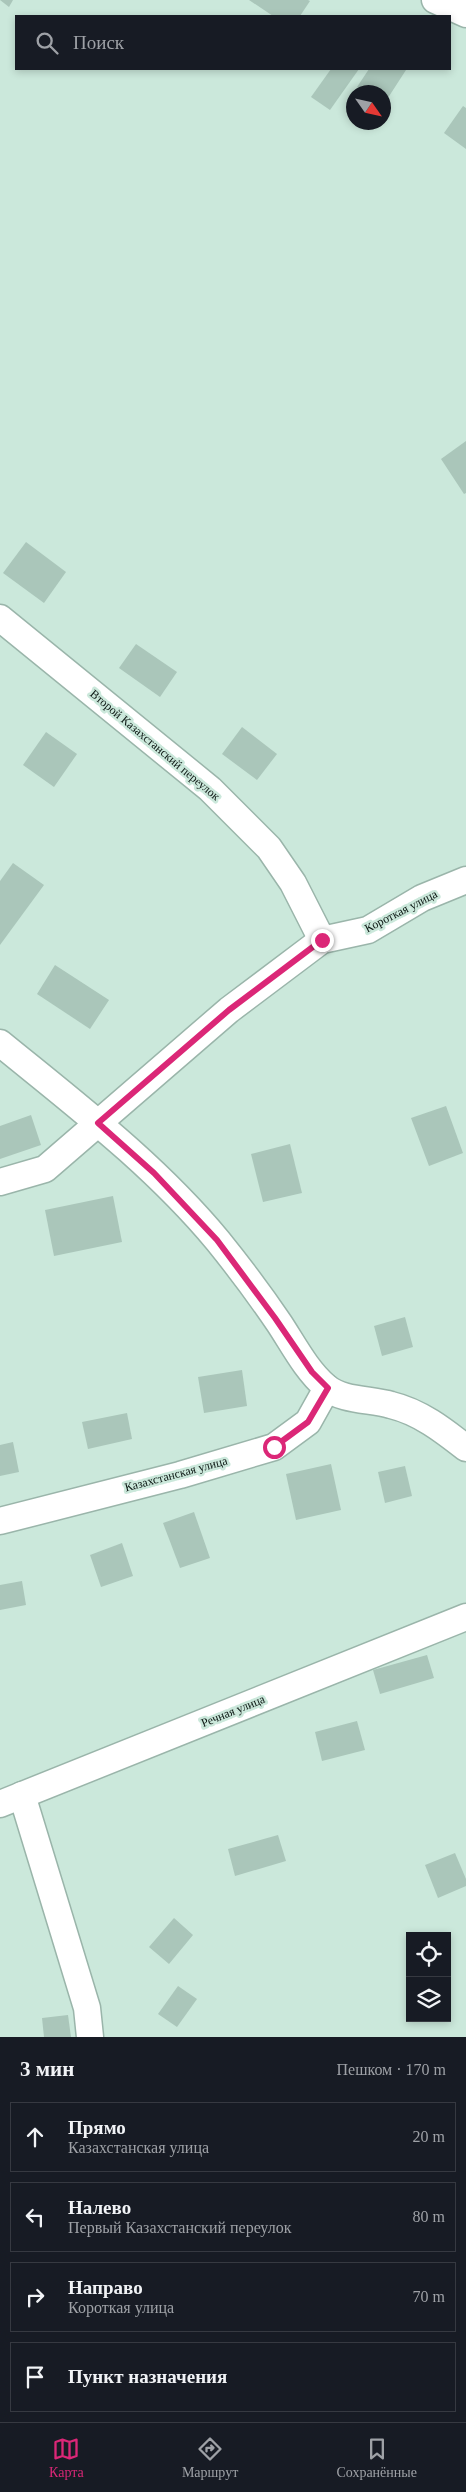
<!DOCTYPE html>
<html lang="ru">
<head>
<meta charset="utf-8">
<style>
  body { margin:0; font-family:"Times New Roman",serif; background:#242831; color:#f1f3f6 }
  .controls { position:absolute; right:15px; bottom:15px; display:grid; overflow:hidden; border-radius:0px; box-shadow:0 2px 8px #0003 }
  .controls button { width:45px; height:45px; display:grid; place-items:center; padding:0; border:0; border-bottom:1px solid #363941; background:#171b24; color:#f1f3f6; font:25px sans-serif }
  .compass { position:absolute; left:346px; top:85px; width:45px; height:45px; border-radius:50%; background:#171b24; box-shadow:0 2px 8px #0003; rotate:124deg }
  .stop { position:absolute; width:15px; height:15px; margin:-11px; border:4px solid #db2777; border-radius:50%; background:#fff }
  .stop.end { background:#db2777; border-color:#fff; box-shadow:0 1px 5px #0008 }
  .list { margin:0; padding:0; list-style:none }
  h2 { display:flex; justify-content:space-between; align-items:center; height:65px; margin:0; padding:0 20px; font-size:21px }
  h2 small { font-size:16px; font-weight:400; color:#9ea1a6 }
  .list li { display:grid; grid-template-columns:32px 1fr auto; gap:15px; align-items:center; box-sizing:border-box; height:70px; margin:0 10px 10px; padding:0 10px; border:1px solid #363941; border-radius:0px }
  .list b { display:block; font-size:19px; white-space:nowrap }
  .list p { margin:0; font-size:16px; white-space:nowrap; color:#9ea1a6 }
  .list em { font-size:16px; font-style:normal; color:#9ea1a6 }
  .icon { flex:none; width:28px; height:28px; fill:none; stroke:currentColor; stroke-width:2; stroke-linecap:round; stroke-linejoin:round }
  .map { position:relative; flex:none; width:466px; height:2037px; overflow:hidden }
  .search { position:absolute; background:#171b24; box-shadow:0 2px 8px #0003; left:15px; right:15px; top:15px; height:55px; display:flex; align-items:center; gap:12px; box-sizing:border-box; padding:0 18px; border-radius:0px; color:#9ea1a6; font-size:19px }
  .sheet { height:385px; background:#171b24 }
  nav { display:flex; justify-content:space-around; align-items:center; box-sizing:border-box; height:70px; border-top:1px solid #363941; background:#171b24; font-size:14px; color:#9ea1a6 }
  nav a { display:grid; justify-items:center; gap:2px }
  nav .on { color:#db2777 }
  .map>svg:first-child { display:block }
</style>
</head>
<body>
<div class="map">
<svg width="466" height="2037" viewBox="0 0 466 2037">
  <rect width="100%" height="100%" fill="#cbe8db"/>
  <g fill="#aac6ba">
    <path d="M0,0h13l-4,7z"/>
    <path d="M249,0h59l2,1 -10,15h-27z"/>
    <path d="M331,69h28l-29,41 -19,-13z"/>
    <path d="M369,69l37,1 -22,34v-12h-19l-8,-5z"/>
    <path d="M463,106l3,2v41l-22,-16z"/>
    <path d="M466,441v52l-2,1 -23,-35z"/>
    <path d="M26,542l40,30 -22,31 -41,-30z"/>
    <path d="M136,644l41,28 -17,25 -41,-29z"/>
    <path d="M242,727l35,27 -20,26 -35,-26z"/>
    <path d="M46,732l31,22 -23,33 -31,-22z"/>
    <path d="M13,863l31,22 -44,60v-64z"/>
    <path d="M55,965l54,35 -19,29 -53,-35z"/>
    <path d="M446,1106l17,47 -34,13 -18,-48z"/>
    <path d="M31,1115l10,30 -41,14v-33z"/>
    <path d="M290,1144l12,49 -39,9 -12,-48z"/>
    <path d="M113,1196l9,46 -68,14 -9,-46z"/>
    <path d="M405,1317l8,30 -31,9 -8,-30z"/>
    <path d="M242,1370l5,36 -43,7 -6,-36z"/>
    <path d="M127,1413l5,26 -44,10 -6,-27z"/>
    <path d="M13,1442l6,30 -19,4v-31z"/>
    <path d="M331,1464l10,46 -45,10 -10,-46z"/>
    <path d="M405,1466l7,30 -27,7 -7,-31z"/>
    <path d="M194,1512l16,46 -30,10 -17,-45z"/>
    <path d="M122,1543l11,33 -32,11 -11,-32z"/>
    <path d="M22,1581l4,24 -26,5v-25z"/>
    <path d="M427,1655l7,23 -54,16 -7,-24z"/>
    <path d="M357,1721l8,29 -43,11 -7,-29z"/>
    <path d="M278,1835l8,26 -51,15 -7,-27z"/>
    <path d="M455,1853l11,26v7l-28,12 -13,-33z"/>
    <path d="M174,1918l19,17 -24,29 -20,-17z"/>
    <path d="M178,1986l19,13 -20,28 -19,-13z"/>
    <path d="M68,2015l3,22h-27l-2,-19z"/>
  </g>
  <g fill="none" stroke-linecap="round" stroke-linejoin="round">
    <defs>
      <g id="street">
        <path d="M435,0l31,14"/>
        <path d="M0,618l210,171 59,59 24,35 29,57"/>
        <path d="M0,1043c76,62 155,122 218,198 21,26 42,54 61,82 14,21 27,47 47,64 16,14 45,12 65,18 29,7 52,25 75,43"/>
        <path d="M0,1182l45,-13 184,-159 93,-70 46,-10 54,-32 44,-18"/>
        <path d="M0,1521l180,-46 94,-28 34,-25 19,-34"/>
        <path d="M22,1795l65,213 3,29"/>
        <path d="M0,1804l466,-187"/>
      </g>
    </defs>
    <use href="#street" stroke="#9ab5aa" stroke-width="29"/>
    <use href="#street" stroke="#fff" stroke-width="26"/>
  </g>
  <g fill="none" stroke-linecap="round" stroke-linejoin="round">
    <path stroke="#db2777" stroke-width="6" d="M274,1447l34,-25 20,-34 -16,-16 -37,-54 -58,-78 -63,-67 -56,-50 131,-113 93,-70"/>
  </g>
  <g text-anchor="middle" stroke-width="5" stroke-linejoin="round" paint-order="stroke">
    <g font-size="12" fill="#0c1713" stroke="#cbe8db">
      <text transform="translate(155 745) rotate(40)" y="4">Второй Казахстанский переулок</text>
      <text transform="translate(401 911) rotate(-27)" y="4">Короткая улица</text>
      <text transform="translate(176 1474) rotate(-15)" y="4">Казахстанская улица</text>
      <text transform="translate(233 1711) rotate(-22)" y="4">Речная улица</text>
    </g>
  </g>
</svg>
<div class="controls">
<button><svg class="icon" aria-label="locate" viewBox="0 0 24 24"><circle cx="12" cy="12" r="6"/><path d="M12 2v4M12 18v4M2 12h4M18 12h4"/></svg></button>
<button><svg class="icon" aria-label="layers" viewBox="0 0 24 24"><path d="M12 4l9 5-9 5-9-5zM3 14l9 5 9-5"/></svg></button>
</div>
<svg class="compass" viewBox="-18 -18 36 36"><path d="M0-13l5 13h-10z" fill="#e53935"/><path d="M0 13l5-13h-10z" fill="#9ea1a6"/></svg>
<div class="stop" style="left:274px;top:1447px"></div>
<div class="stop end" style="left:322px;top:940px"></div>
<div class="search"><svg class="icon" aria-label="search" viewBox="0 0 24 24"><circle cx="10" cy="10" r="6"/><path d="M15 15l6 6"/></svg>Поиск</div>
</div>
<section class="sheet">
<h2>3 мин<small>Пешком · 170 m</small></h2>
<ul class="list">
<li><svg class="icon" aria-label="ahead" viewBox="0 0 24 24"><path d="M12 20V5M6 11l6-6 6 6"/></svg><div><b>Прямо</b><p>Казахстанская улица</p></div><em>20 m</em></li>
<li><svg class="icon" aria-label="left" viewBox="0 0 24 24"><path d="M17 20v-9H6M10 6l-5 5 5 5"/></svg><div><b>Налево</b><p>Первый Казахстанский переулок</p></div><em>80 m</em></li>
<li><svg class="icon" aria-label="right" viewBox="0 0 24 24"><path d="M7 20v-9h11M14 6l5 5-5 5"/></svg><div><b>Направо</b><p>Короткая улица</p></div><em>70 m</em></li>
<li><svg class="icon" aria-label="arrive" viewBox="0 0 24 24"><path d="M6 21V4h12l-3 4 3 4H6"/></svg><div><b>Пункт назначения</b></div></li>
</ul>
</section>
<nav>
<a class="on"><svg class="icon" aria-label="map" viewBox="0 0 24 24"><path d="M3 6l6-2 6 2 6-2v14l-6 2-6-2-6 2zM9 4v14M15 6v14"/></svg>Карта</a>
<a><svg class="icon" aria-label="directions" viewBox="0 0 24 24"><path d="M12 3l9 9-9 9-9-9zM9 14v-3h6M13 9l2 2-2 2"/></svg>Маршрут</a>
<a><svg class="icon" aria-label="saved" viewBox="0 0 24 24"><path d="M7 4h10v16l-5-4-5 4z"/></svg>Сохранённые</a>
</nav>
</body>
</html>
